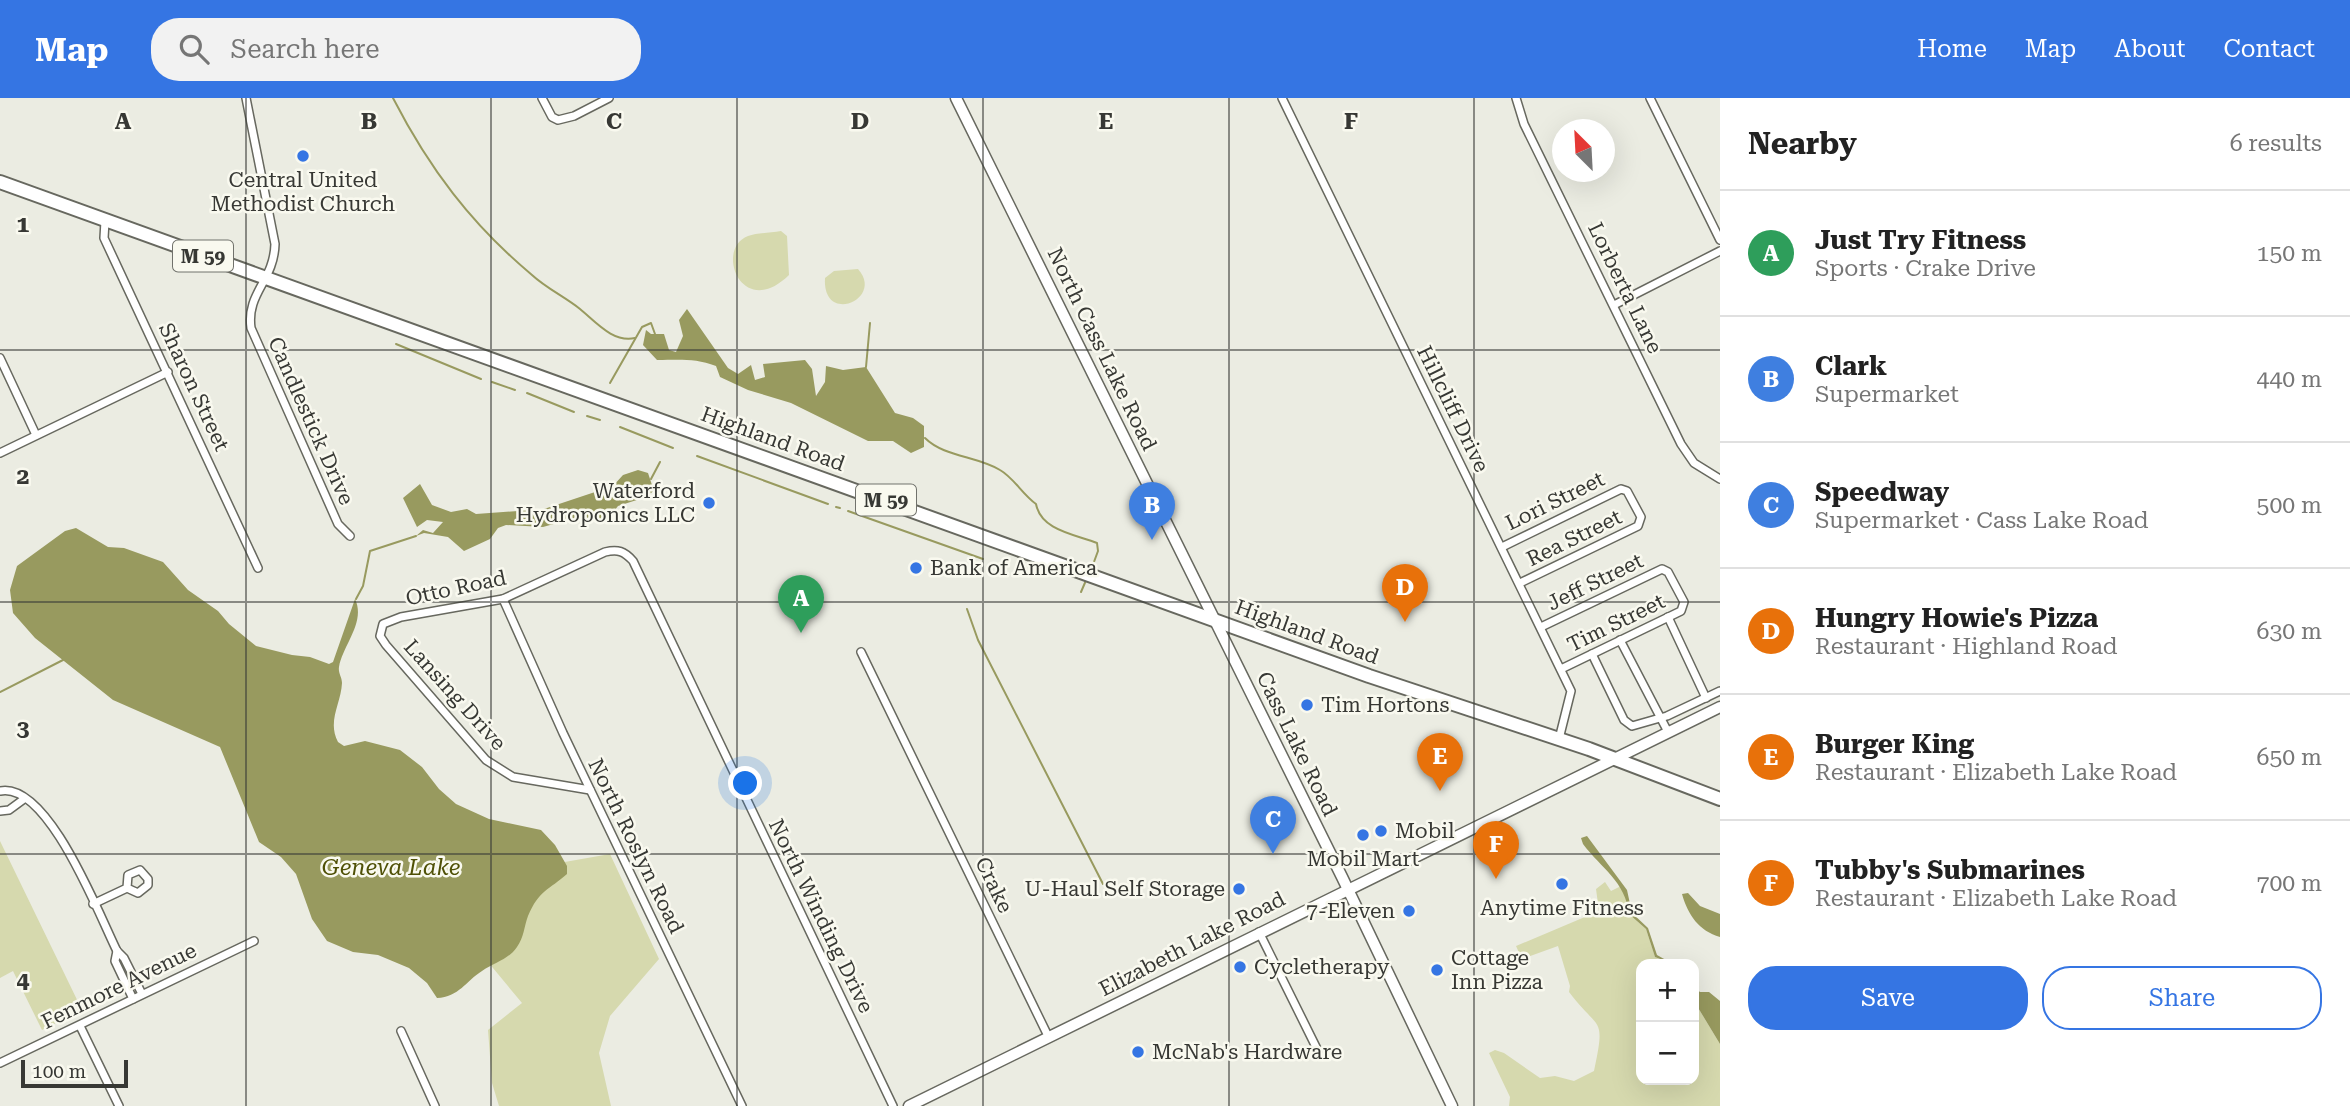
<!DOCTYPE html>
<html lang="en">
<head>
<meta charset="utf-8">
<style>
  body { margin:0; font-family:"Roboto Serif",serif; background:#f2f2f2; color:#222 }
  .controls { position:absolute; right:21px; bottom:21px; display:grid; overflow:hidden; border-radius:14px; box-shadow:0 7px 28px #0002 }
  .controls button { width:63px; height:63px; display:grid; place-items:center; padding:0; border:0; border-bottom:2px solid #e0e0e0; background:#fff; color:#222; font:35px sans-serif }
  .compass { position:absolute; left:1552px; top:21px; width:63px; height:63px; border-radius:50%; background:#fff; box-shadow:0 7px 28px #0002; rotate:336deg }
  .scale { position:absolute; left:21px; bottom:18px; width:107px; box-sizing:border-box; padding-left:7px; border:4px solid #373834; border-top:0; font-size:19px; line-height:24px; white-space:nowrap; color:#373834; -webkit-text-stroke:5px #f9f9ef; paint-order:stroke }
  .you { position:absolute; left:746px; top:686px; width:24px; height:24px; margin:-18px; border:5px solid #fff; border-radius:50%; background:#1a73e8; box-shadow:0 0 0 10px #1a73e833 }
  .badge { display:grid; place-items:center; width:46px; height:46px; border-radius:50%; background:#3575e3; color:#fff; font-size:23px; font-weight:700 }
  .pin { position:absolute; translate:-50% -58px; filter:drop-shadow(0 2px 4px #0008) }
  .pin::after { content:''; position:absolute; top:37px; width:24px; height:21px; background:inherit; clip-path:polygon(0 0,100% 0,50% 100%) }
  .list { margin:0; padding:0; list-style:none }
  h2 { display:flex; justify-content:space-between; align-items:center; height:91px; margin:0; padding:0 28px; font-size:30px }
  h2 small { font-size:23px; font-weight:400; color:#767676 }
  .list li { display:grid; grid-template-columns:46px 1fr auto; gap:21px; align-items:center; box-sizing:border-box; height:126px; padding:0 28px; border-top:2px solid #e0e0e0 }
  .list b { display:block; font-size:26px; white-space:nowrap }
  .list p { margin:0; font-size:23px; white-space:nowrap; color:#767676 }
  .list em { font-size:23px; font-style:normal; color:#767676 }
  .actions { display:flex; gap:14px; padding:21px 28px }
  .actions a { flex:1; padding:16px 0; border:2px solid #3575e3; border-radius:28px; text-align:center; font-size:24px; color:#3575e3 }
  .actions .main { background:#3575e3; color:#fff }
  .icon { flex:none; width:38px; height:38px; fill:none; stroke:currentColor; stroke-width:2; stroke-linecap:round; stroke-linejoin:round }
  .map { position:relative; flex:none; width:1720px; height:1008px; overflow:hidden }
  header { display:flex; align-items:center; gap:42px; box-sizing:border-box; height:98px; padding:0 35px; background:#3575e3; color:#fff }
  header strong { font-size:33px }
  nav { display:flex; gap:38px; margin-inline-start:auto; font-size:24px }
  .search { width:490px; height:63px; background:#f2f2f2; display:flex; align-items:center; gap:18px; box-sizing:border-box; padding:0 24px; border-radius:28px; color:#767676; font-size:26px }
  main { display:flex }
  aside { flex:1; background:#fff }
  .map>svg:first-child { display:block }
</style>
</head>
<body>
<header>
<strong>Map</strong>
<div class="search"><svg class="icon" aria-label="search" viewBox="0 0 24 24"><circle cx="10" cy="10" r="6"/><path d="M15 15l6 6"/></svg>Search here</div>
<nav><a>Home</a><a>Map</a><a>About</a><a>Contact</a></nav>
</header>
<main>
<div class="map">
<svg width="1720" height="1008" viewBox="0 0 1720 1008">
  <rect width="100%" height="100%" fill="#ebece2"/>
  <g fill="#d6d9ae">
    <path d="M781,133l6,5 2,39c-47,46 -75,-26 -41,-39 9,-3 22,-3 33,-5z"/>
    <path d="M858,171c27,30 -36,57 -33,9l9,-7z"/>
    <path d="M0,743l82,169 -40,20 -29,-59 -13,7z"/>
    <path d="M610,756l49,105 -49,57 -11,37 12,53h-112l-7,-23 -4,-53 34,-27 -39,-47 42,-87z"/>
    <path d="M1605,784l6,9 10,-5 7,14 1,14 17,15 9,28 15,7h-29v116h53v-79l26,43v62h-211l1,-9 -21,-44 6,-3 9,3 36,25 15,-2 19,5 20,-10c12,-57 5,-39 -25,-79l1,-6 -12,-40 -36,13 -6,-13 83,-35 -3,-22z"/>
  </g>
  <g fill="#989a5f">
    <path d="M687,211l41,59 10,6 13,-9 4,15 10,-3 -2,-13 42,-4 7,9 4,27 9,-14 1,-16 17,4 23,-3 29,46 18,5 11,8v21l-13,6 -18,-12h-25l-77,-38 -43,-13 -28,-13 -4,-11c-21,-8 -37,-6 -59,-6l-14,-15 3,-15 5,4h13l5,16 7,2 7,-16 -4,-16z"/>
    <path d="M638,372l10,3 6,18 -11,7 -25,8 -13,17 -23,-7 -39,11 -37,-2 -8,3 -8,11 -26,12 -16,-14 -24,-4 -8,3 7,-6 10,3 10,-11 -16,-2 -10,7 -14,-29 17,-14 12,21 19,7 16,-3 9,5 68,-5 69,-23 10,-11z"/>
    <path d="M76,430l32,19 16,1 39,14 25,28 30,21 11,13 27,22 36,9 18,2 19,7 4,-2 22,-63c11,23 -12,46 -16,68 -1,6 3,10 3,16 -1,21 -15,38 -4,59l6,4 21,-5 35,9 22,17 17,22 17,15 33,15 52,11 14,15 12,21v8c-18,16 -28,16 -39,42 -4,11 -4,21 -11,31 -9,13 -22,15 -35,24 -16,10 -23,26 -45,27l-10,-15 -18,-15 -31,-13 -25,-3 -26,-11 -15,-22 -16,-45 -15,-17 -22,-15 -39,-95 -107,-47 -78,-62 -22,-25 -3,-23 7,-24 48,-35z"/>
    <path d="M1587,738l40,54 5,23 16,15 9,27 16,9 -18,-7 -9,-28 -17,-15c-3,-32 -28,-46 -46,-70l-2,-6z"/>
    <path d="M1688,795l12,13 20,8v23c-21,-6 -32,-22 -38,-43z"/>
    <path d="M1694,889l6,5h9l11,9v43l-26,-43z"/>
  </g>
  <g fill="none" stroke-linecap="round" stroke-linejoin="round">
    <g stroke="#989a5f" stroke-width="2">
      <path d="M393,0c36,70 78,126 139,177 14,13 33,22 48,34 16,13 33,34 55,29"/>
      <path d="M396,246l85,35"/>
      <path d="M866,269l4,-44"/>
      <path d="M492,284l23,8"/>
      <path d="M610,285l32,-56 9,-4 4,11"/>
      <path d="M527,295l47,19"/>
      <path d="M587,318l13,4"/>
      <path d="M620,329l53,21"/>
      <path d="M925,340c19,19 52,18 75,32 14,8 22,24 36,34 5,26 37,30 61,39l1,8 -7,19"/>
      <path d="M697,358l131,48"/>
      <path d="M651,381l9,-17"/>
      <path d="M836,409l4,1"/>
      <path d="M848,413l135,48"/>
      <path d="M995,465l5,2"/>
      <path d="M1081,494l6,-14"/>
      <path d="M356,501l7,-13 7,-35 46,-15"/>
      <path d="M967,511l11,31 125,244"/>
      <path d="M0,594l63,-32"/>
    </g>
    <defs>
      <g id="street">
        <path d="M246,0l29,146c-1,37 -29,49 -24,84l87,196 12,12"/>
        <path d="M542,0l10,19 6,3 16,-4 35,-18"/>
        <path d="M1282,0l289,593 -12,48"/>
        <path d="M1516,0l8,26 157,320 13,19 26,16"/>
        <path d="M1650,0l70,142"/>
        <path d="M105,123l-1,17 154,330"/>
        <path d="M1614,207l106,-54"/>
        <path d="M0,260l36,77"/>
        <path d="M0,355l168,-81"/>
        <path d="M1502,449l119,-58 6,2 14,26 -3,9 -118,57"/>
        <path d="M503,501l60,134 179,373"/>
        <path d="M1668,519l38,81"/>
        <path d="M1541,529l121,-58 6,3 16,30 -3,9 -120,58"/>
        <path d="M1620,542l48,92"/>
        <path d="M861,554l188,386"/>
        <path d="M1592,556l32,66 8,6 35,-10 53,-25"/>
        <path d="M590,692l-77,-13 -27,-17 -100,-115 -6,-9 3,-12 18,-7 102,-18 102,-47c13,-3 19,-1 28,9l260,545"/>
        <path d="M0,693c48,-10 99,124 117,160l7,7 18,36"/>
        <path d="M0,713l9,-1 15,-11"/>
        <path d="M93,806l34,-16 1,-13 12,-5 8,9v6l-10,8 -11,-5"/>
        <path d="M1259,834l59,119"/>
        <path d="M117,853l-2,10 18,38"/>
        <path d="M80,928l39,80"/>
        <path d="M401,933l34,75"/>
        <path d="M0,965l254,-122"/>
      </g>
      <g id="secondary">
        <path d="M956,0l386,779 110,229"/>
        <path d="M909,1008l811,-399"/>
      </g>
      <path id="highway" d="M0,84l1369,494 220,73 131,50"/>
    </defs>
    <use href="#street" stroke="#67685f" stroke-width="10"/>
    <use href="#secondary" stroke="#67685f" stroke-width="13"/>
    <use href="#highway" stroke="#67685f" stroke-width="16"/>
    <use href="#street" stroke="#fff" stroke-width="7"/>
    <use href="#secondary" stroke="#fff" stroke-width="10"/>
    <use href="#highway" stroke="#fff" stroke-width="12"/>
  </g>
  <path fill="none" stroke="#373834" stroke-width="2" stroke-opacity="0.55" d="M246,0v1008M491,0v1008M737,0v1008M983,0v1008M1229,0v1008M1474,0v1008M0,252h1720M0,504h1720M0,756h1720"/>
  <g fill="#3575e3" stroke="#f9f9ef" stroke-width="2.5">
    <circle cx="303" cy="58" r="7"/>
    <circle cx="709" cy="405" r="7"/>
    <circle cx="916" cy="470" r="7"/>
    <circle cx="1307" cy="607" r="7"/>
    <circle cx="1381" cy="733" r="7"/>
    <circle cx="1363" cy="737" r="7"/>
    <circle cx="1562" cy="786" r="7"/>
    <circle cx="1239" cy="791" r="7"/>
    <circle cx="1409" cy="813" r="7"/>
    <circle cx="1240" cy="869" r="7"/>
    <circle cx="1437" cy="872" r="7"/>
    <circle cx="1138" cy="954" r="7"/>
  </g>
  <g text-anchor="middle" stroke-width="5" stroke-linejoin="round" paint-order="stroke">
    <g fill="#f9f9ef" stroke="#71726c" stroke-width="2">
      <rect x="173" y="142.5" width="60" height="31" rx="5"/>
      <rect x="856" y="386.5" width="60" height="31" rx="5"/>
    </g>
    <g font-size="19" font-weight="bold" fill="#373834">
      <text x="203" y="165">M 59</text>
      <text x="886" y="409">M 59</text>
    </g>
    <g font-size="21" fill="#373834" stroke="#f9f9ef" text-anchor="start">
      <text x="303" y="89" text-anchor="middle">Central United<tspan x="303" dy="24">Methodist Church</tspan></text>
      <text x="695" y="400" text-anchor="end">Waterford<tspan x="695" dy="24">Hydroponics LLC</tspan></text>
      <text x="930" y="477">Bank of America</text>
      <text x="1321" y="614">Tim Hortons</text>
      <text x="1395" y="740">Mobil</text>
      <text x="1363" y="768" text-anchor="middle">Mobil Mart</text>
      <text x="1225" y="798" text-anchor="end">U-Haul Self Storage</text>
      <text x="1562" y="817" text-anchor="middle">Anytime Fitness</text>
      <text x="1395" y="820" text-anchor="end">7-Eleven</text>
      <text x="1451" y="867">Cottage<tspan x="1451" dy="24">Inn Pizza</tspan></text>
      <text x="1254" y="876">Cycletherapy</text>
      <text x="1152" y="961">McNab's Hardware</text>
    </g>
    <g font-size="21" fill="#373834" stroke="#f9f9ef">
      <text transform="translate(1625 190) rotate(64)" y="7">Lorberta Lane</text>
      <text transform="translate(1102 251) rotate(64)" y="7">North Cass Lake Road</text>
      <text transform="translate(194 289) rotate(65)" y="7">Sharon Street</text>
      <text transform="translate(1453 311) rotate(64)" y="7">Hillcliff Drive</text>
      <text transform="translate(311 323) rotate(66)" y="7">Candlestick Drive</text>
      <text transform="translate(773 341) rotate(20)" y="7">Highland Road</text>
      <text transform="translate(1555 403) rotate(-26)" y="7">Lori Street</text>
      <text transform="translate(1574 440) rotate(-26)" y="7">Rea Street</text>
      <text transform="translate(1595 484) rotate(-26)" y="7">Jeff Street</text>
      <text transform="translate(456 490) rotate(-12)" y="7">Otto Road</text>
      <text transform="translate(1616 525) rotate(-26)" y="7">Tim Street</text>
      <text transform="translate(1307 534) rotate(20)" y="7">Highland Road</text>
      <text transform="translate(455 597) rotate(48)" y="7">Lansing Drive</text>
      <text transform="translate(1297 646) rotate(64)" y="7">Cass Lake Road</text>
      <text transform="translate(636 748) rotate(64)" y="7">North Roslyn Road</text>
      <text transform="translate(994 787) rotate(64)" y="7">Crake</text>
      <text transform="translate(821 818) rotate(64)" y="7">North Winding Drive</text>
      <text transform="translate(1192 846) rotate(-27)" y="7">Elizabeth Lake Road</text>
      <text transform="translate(119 888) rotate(-26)" y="7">Fenmore Avenue</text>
    </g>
    <g font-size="23" font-style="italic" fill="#4f5006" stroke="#f9f9ef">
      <text x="391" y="777">Geneva Lake</text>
    </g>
  </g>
  <g font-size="23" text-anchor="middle" font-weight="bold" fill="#373834" stroke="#f9f9ef" stroke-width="5" stroke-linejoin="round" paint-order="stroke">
    <text x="123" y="31">A</text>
    <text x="369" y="31">B</text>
    <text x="614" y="31">C</text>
    <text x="860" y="31">D</text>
    <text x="1106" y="31">E</text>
    <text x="1351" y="31">F</text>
    <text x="23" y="134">1</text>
    <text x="23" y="386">2</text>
    <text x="23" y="638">3</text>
    <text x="23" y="890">4</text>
  </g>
</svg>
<div class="controls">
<button>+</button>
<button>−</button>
</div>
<svg class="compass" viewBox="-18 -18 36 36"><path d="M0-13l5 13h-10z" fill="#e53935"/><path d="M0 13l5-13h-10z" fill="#767676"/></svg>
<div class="scale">100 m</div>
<div class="you"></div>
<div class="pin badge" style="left:801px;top:535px;background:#2e9e5b">A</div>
<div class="pin badge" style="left:1152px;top:442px;background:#3f7fe0">B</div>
<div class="pin badge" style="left:1273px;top:756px;background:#3f7fe0">C</div>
<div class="pin badge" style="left:1405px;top:524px;background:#e8710a">D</div>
<div class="pin badge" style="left:1440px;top:693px;background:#e8710a">E</div>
<div class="pin badge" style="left:1496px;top:781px;background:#e8710a">F</div>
</div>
<aside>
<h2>Nearby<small>6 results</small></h2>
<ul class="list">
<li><span class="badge" style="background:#2e9e5b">A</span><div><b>Just Try Fitness</b><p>Sports · Crake Drive</p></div><em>150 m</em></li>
<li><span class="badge" style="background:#3f7fe0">B</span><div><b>Clark</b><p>Supermarket</p></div><em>440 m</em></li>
<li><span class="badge" style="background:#3f7fe0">C</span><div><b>Speedway</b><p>Supermarket · Cass Lake Road</p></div><em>500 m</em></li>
<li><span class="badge" style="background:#e8710a">D</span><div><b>Hungry Howie's Pizza</b><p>Restaurant · Highland Road</p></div><em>630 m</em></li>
<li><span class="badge" style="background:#e8710a">E</span><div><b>Burger King</b><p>Restaurant · Elizabeth Lake Road</p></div><em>650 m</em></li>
<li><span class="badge" style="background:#e8710a">F</span><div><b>Tubby's Submarines</b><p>Restaurant · Elizabeth Lake Road</p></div><em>700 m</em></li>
</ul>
<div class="actions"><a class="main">Save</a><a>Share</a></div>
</aside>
</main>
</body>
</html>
